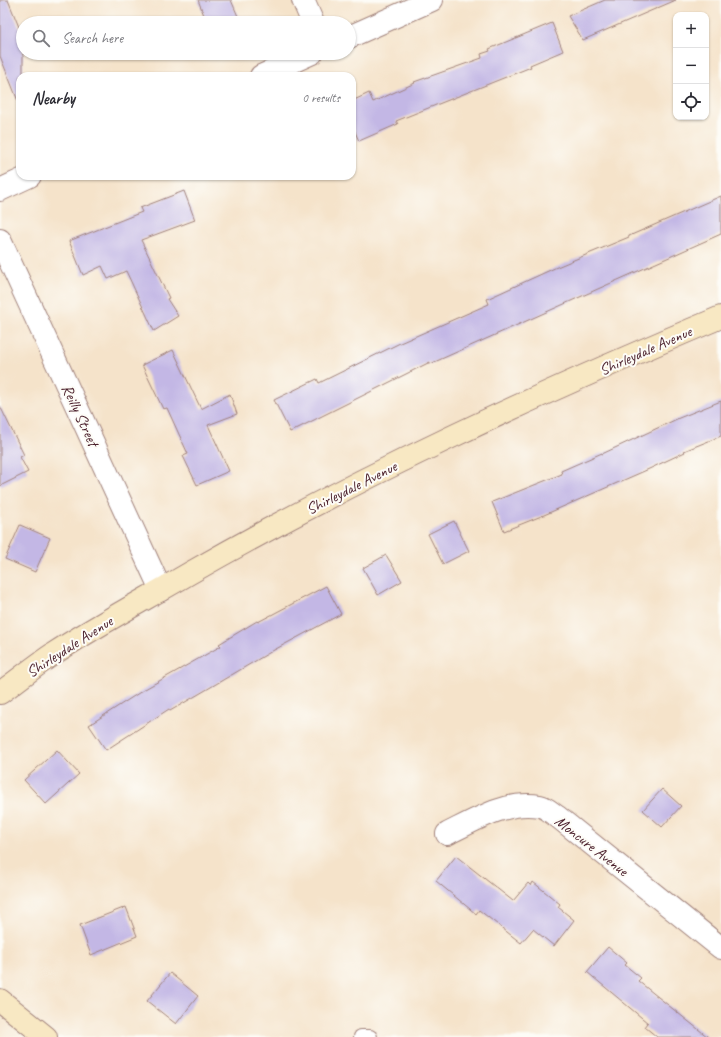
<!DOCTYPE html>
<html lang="en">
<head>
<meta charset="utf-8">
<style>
  body { margin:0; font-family:Caveat,sans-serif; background:#f2f2f3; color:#2b2b33 }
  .controls { position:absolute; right:12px; top:12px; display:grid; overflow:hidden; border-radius:8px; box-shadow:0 1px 3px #0004 }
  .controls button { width:36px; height:36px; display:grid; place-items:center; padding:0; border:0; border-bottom:1px solid #e1e1e2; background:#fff; color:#2b2b33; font:20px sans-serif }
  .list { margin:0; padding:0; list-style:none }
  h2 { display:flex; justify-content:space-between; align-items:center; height:52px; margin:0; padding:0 16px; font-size:17px }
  h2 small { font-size:13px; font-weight:400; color:#7c7c81 }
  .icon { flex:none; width:22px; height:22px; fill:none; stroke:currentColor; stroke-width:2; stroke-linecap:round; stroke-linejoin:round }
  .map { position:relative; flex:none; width:721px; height:1037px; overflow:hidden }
  .search { position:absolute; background:#fff; box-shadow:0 1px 3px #0004; left:16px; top:16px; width:340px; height:44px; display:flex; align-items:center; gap:10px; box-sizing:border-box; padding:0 14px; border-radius:22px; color:#7c7c81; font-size:15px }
  .panel { position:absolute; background:#fff; box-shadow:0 1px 3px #0004; left:16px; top:72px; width:340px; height:108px; border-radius:12px }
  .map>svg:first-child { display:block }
</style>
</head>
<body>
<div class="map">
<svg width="721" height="1037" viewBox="0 0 721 1037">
  <rect width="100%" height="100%" fill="#fdfcf7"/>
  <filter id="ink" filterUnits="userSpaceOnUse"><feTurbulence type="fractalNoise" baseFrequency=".025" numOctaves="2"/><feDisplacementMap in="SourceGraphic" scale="8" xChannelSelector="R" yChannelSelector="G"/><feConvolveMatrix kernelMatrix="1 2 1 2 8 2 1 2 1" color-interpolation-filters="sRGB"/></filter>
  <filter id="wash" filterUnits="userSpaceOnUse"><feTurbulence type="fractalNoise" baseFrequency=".012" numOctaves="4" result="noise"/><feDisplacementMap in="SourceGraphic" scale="16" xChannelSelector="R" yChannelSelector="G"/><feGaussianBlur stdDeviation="0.9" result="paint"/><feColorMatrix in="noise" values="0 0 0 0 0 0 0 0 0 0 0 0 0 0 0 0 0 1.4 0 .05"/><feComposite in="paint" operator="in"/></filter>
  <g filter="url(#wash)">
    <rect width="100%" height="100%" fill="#f5e3ca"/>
    <g id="blocks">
      <g fill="#c3b7e5">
        <path d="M0,0h8l15,37v39h-3v30l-20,-50z"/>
        <path d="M198,0h33l9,21 -4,2h-29z"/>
        <path d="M605,0h71l-93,40 -15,-24z"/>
        <path d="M552,23l11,28 -33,14 1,2 -135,54 2,3 -39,17 -7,-16v-24l17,-8 4,9 42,-19 -1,-1 68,-24 -1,-4 9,-3 -1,-2z"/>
        <path d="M184,191l11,29 -54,20 28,58 -2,1 11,17 -24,15 -28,-60 -18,8 -6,-13 -19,9 -14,-34 73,-29 -2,-4z"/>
        <path d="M721,196v38l-291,130v-2l-140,70 -16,-32 43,-21 2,4 81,-40 89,-39 -2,-5 70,-32 72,-30v-1z"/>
        <path d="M173,350l28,59 29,-15 7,20 -29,11 21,46 -32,14 -14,-29 5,-2 -21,-46 -4,1 -21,-44z"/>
        <path d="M721,401v35l-37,15 1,1 -36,17 -105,46 -40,16 -12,-29 70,-28 -1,-3 41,-18v1l77,-36z"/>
        <path d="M0,406l24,49 -4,2 8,15 -28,14z"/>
        <path d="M454,521l15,30 -26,13 -15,-30z"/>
        <path d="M20,525l30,13 -15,34 -30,-13z"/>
        <path d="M386,555l16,26 -24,14 -15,-27z"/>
        <path d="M326,586l15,28 -67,36 -104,61 -1,-2 -63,41 -17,-25 56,-36 76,-43 -2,-2 38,-23 1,1z"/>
        <path d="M57,750l22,24 -33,30 -22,-24z"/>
        <path d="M662,789l19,17 -19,21 -19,-17z"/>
        <path d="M456,856l57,45 15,-18 3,3 2,-4 27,22 -2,3 16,13 -20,26 -21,-17 -12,14 -42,-33 -3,4 -40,-33z"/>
        <path d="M126,907l11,29 -46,19 -11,-30z"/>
        <path d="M608,947l19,16 -2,2 16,13 -3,3 70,56h-51l-12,-10 3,-4 -61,-51z"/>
        <path d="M170,973l28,23 -22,28 -29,-23z"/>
      </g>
    </g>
  </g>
  <g filter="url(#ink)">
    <use href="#blocks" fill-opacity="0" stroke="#a0817a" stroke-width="1"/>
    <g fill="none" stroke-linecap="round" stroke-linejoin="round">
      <defs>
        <path id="lane" d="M361,1037h9"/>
        <g id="street">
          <path d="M303,0l10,23"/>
          <path d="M349,37l83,-37"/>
          <path d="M261,76l51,-23"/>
          <path d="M0,190l30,-14"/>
          <path d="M0,240l161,350"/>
          <path d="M447,834c28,-14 60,-34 93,-28 6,1 13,8 18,11l163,131"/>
        </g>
        <g id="secondary">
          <path d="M0,693c18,-13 35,-27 53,-39 44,-29 91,-54 137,-81 171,-98 350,-180 531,-256"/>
          <path d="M0,1000l46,37"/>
        </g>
      </defs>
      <use href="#lane" stroke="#a0817a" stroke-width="16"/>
      <use href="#street" stroke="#a0817a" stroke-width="24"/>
      <use href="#secondary" stroke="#a0817a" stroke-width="24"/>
      <use href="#lane" stroke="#fff" stroke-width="14"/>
      <use href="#street" stroke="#fff" stroke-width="22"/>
      <use href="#secondary" stroke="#f8e8c3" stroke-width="22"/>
    </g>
  </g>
  <g text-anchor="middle" stroke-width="4" stroke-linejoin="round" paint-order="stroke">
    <g font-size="16" fill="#4a1f2b" stroke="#fdfcf7">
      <text transform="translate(645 350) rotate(-24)" y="6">Shirleydale Avenue</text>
      <text transform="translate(81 415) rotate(65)" y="6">Reilly Street</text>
      <text transform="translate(351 487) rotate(-27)" y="6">Shirleydale Avenue</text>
      <text transform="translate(69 646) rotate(-33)" y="6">Shirleydale Avenue</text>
      <text transform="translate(592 845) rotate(38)" y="6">Moncure Avenue</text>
    </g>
  </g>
</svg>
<div class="controls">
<button>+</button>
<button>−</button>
<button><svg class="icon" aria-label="locate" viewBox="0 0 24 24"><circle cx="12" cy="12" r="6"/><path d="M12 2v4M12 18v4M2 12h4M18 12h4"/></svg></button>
</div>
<div class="search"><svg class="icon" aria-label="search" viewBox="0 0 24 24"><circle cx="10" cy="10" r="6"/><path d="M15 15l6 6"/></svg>Search here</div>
<section class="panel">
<h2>Nearby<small>0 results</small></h2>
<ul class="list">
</ul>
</section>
</div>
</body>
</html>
